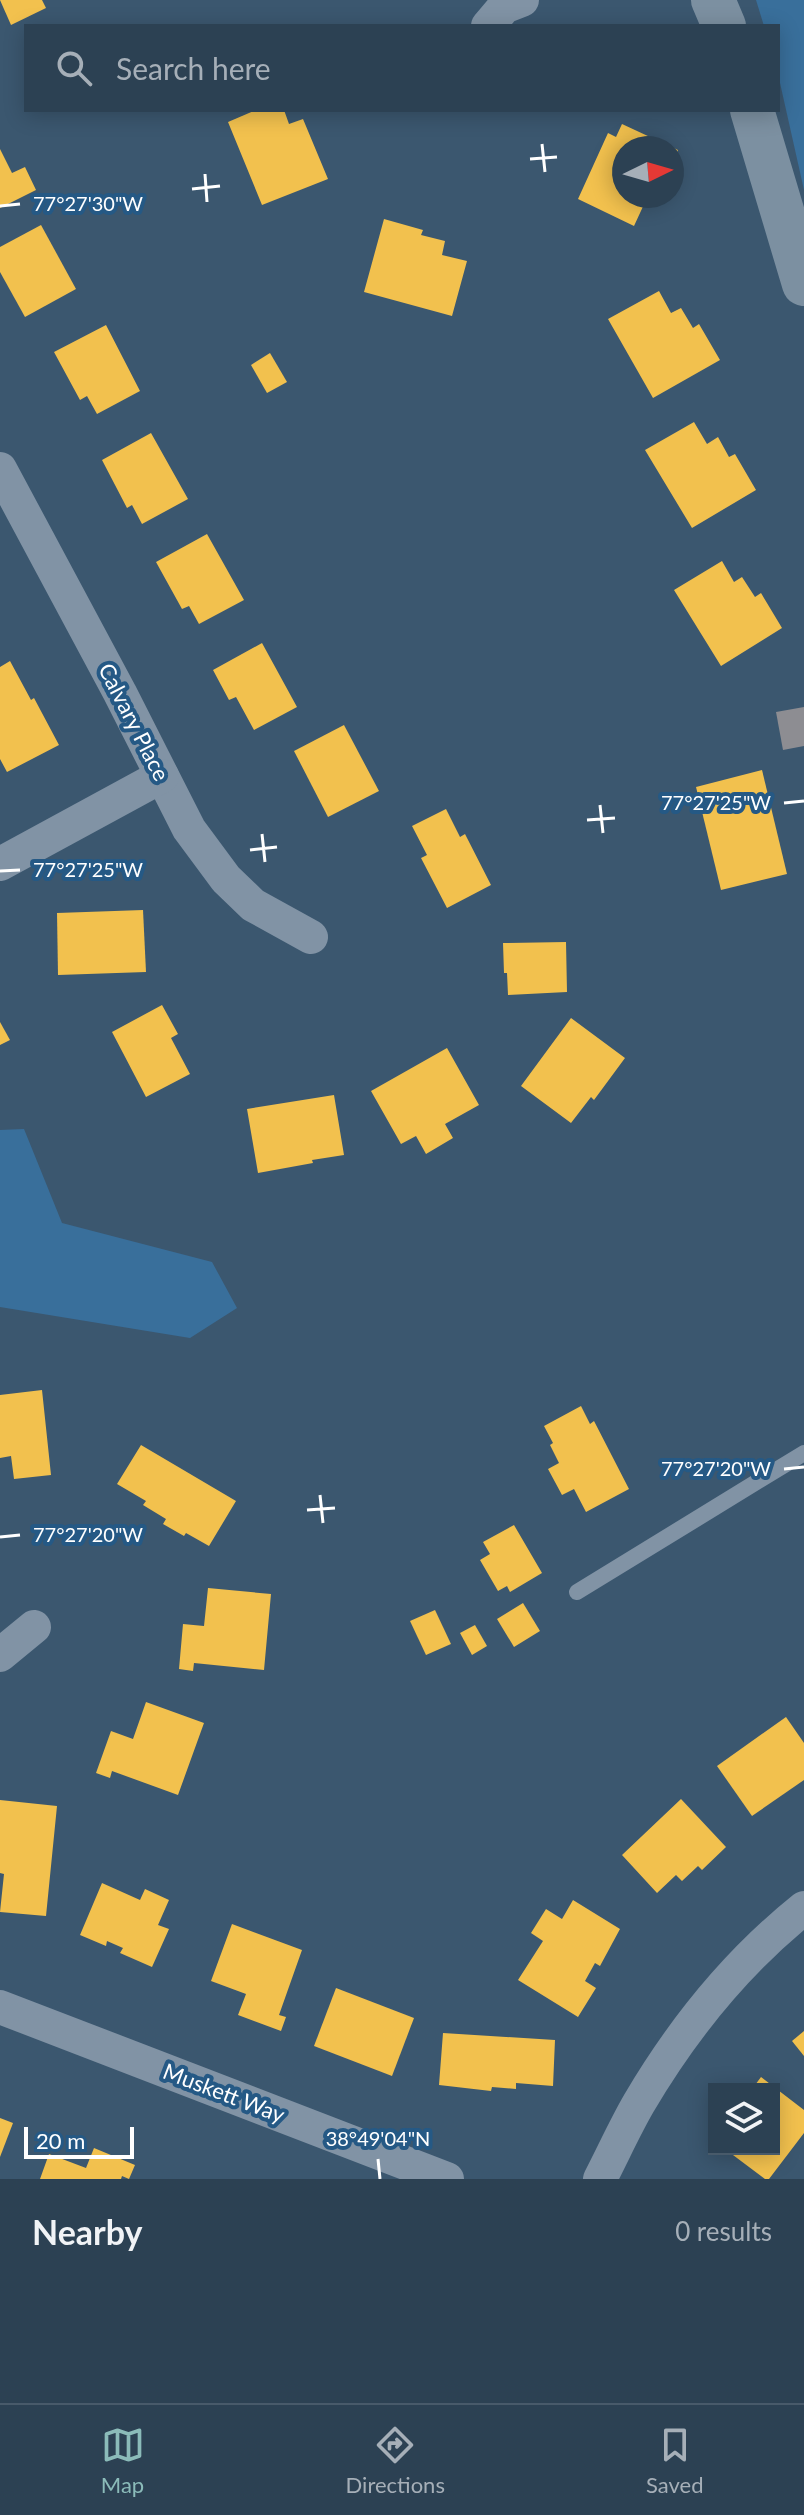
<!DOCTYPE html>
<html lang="en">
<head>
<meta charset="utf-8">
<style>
  body { margin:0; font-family:Lato,sans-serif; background:#384c5d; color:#f1f3f6 }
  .controls { position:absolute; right:24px; bottom:24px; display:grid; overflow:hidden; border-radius:0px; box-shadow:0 4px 20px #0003 }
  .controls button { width:72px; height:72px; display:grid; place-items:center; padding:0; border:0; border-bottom:2px solid #485a6a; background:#2c4153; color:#f1f3f6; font:40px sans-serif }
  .compass { position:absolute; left:612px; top:136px; width:72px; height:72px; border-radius:50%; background:#2c4153; box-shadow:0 4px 20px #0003; rotate:85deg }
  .scale { position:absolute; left:24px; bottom:20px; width:110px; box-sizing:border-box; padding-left:8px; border:4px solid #fff; border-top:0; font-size:22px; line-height:28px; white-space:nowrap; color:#fff; -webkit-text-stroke:6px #255985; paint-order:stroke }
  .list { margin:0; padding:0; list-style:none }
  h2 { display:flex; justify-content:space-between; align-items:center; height:104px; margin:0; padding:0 32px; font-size:34px }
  h2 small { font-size:26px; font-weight:400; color:#a6afb8 }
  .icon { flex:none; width:44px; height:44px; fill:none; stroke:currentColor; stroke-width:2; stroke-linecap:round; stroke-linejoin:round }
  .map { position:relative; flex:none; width:804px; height:2179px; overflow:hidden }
  .search { position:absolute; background:#2c4153; box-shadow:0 4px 20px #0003; left:24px; right:24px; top:24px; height:88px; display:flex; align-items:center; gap:20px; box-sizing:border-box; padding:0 28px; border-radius:0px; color:#a6afb8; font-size:30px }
  .sheet { height:224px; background:#2c4153 }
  nav { display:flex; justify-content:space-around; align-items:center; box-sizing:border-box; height:112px; border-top:2px solid #485a6a; background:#2c4153; font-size:22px; color:#a6afb8 }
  nav a { display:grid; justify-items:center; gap:4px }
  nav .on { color:#8bbbb9 }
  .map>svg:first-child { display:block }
</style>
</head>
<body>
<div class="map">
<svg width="804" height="2179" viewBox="0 0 804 2179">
  <rect width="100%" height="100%" fill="#3b576f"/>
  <g fill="#396f9b">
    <path d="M756,0h48v190l-26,-116v-48h-14z"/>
    <path d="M24,1129l38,94 150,39 25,46 -47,30 -190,-31v-177z"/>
  </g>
  <g fill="#f2c14e">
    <path d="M0,0h42l4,8 -35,17z"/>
    <path d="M256,110h28l5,14 14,-5 25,60 -66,26 -34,-83z"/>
    <path d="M622,124l56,26 -6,13v-15h-48v48h32l-3,7 -7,-3 -12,26 -56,-27 30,-66 8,4z"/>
    <path d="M0,149l12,24 13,-6 11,23 -36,18z"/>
    <path d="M384,219l39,11 -2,5 24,6 -3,14 25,6 -15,55 -88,-24z"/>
    <path d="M41,225l35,64 -51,28 -25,-45v-25z"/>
    <path d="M659,291l12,22 10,-5 12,20 6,-4 21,36 -67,38 -45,-79z"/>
    <path d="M106,325l34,66 -43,23 -10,-18 -7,4 -26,-48z"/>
    <path d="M270,353l17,29 -20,11 -16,-28z"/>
    <path d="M694,422l13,22 11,-7 11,20 6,-3 21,36 -64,38 -47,-78z"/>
    <path d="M151,433l37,66 -46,25 -10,-19 -5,3 -25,-48z"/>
    <path d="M207,534l37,66 -45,24 -10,-18 -7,3 -26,-47z"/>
    <path d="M722,561l12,21 8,-5 13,20 6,-4 21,35 -61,38 -47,-76z"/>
    <path d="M262,643l35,64 -43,23 -18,-33 -7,3 -16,-30z"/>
    <path d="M10,661l21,39 3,-2 25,47 -52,27 -7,-13v-92z"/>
    <path d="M344,725l35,66 -51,26 -34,-66z"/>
    <path d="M762,770l25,104 -66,16 -25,-103z"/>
    <path d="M446,809l14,28 5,-3 26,51 -44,23 -26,-50 6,-3 -15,-29z"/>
    <path d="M143,910l3,62 -88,3 -1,-62z"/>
    <path d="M566,942l1,50 -59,3 -1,-22h-3l-1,-30z"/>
    <path d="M162,1005l16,29 -7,4 19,36 -44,23 -34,-65z"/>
    <path d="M571,1018l54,40 -31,42 -3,-3 -20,26 -50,-37z"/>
    <path d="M0,1022l10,18 -10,5z"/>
    <path d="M447,1048l32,57 -34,19 8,14 -27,16 -10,-18 -15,8 -30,-53z"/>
    <path d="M334,1095l10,60 -32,5 1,3 -55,10 -11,-64z"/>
    <path d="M42,1390l9,85 -37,4 -3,-23 -11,2v-63z"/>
    <path d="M581,1406l9,18 4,-3 35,68 -43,23 -12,-23 -12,6 -14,-26 11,-6 -9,-18 3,-2 -9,-17z"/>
    <path d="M141,1445l95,56 -27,45 -23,-13 -2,3 -21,-12 3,-5 -23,-14 3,-4 -29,-17z"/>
    <path d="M514,1525l28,48 -32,19 -3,-6 -9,5 -18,-31 10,-6 -7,-12z"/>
    <path d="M208,1588l63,6 -7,76 -70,-7 -1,8 -14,-2 4,-45 21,2z"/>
    <path d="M523,1603l17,28 -26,16 -17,-28z"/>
    <path d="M435,1610l16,34 -25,11 -16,-34z"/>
    <path d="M475,1625l12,21 -15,9 -12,-22z"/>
    <path d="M146,1702l58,21 -26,72 -66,-24 -2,7 -14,-5 15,-42 22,8z"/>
    <path d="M786,1717l18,26v37l-52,36 -35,-50z"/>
    <path d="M681,1799l45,48 -24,23 -4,-4 -16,15 -6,-6 -19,18 -35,-38z"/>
    <path d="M0,1800l57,6 -11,110 -46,-4 4,-38 -4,-1z"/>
    <path d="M102,1883l38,17 5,-11 24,11 -11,25 11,4 -17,38 -32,-14 3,-5 -16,-7 -1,5 -26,-11z"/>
    <path d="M573,1900l47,29 -20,37 -5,-3 -10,18 11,7 -18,29 -60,-37 25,-39 -12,-8 15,-24 16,10z"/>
    <path d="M232,1924l70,26 -23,65 7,2 -5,14 -43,-16 8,-21 -35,-13z"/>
    <path d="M336,1988l78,30 -22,58 -78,-30z"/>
    <path d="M804,2031v25l-12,-15z"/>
    <path d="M443,2033l112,7 -2,46 -37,-3v6l-24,-2 -1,4 -52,-6z"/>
    <path d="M761,2077l43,33v23l-35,46h-4l-40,-30h49v-60h-22z"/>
    <path d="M0,2118l13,5 -13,34z"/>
    <path d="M94,2148l41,17 -6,14 -7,-3 -1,3h-81l9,-25 37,14z"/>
  </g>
  <path fill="#8d8d92" d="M804,707v39l-21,4 -7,-38z"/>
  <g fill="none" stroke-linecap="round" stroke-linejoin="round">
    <path stroke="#8193a5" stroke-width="16" d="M577,1592l227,-139"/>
    <g stroke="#8193a5" stroke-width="34">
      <path d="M488,26l16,-19 18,-7"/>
      <path d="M0,469l120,224 69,136 37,50 27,26 58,32"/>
      <path d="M0,864l162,-88"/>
      <path d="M0,1655l34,-28"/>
      <path d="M0,2007l447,172"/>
      <path d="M600,2179c13,-25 25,-52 39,-76 43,-73 99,-142 165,-195"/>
    </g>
    <g stroke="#7c90a1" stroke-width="44">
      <path d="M713,0l11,26"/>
      <path d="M752,110l52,174"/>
    </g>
  </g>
  <path fill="none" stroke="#fff" stroke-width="3" d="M542,144l3,28M530,159l27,-2M205,174l2,28M192,189l28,-3M0,206l20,-2M784,803l20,-2M600,805l3,28M587,820l28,-2M262,834l3,28M250,850l27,-3M0,871l20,-1M784,1469l20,-2M320,1495l3,28M307,1510l28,-2M0,1537l20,-2M378,2159l2,20"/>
  <g text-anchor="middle" stroke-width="8" stroke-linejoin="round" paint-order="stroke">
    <g font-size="22" fill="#fff" stroke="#255985">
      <text transform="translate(134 722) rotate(63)" y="8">Calvary Place</text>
      <text transform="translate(224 2093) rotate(21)" y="8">Muskett Way</text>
    </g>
  </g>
  <g font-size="20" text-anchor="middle" fill="#fff" stroke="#255985" stroke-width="8" stroke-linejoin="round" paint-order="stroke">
    <text x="88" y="211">77°27'30"W</text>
    <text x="716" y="810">77°27'25"W</text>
    <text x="88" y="877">77°27'25"W</text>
    <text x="716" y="1476">77°27'20"W</text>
    <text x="88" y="1542">77°27'20"W</text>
    <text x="378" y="2146">38°49'04"N</text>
  </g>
</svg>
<div class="controls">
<button><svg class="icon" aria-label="layers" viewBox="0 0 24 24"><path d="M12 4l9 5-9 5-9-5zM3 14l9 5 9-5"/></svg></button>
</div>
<svg class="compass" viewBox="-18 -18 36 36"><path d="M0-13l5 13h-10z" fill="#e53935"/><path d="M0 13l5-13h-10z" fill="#a6afb8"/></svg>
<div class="scale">20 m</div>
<div class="search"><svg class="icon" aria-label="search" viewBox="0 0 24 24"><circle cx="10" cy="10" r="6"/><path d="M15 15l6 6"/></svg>Search here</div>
</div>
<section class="sheet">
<h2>Nearby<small>0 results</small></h2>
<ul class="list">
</ul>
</section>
<nav>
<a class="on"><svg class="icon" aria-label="map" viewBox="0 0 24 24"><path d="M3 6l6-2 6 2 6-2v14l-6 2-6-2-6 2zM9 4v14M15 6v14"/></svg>Map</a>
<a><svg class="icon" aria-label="directions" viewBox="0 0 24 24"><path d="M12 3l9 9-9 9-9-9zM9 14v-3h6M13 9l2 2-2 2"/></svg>Directions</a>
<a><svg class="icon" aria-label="saved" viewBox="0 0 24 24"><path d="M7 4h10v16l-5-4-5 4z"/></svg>Saved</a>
</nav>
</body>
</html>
